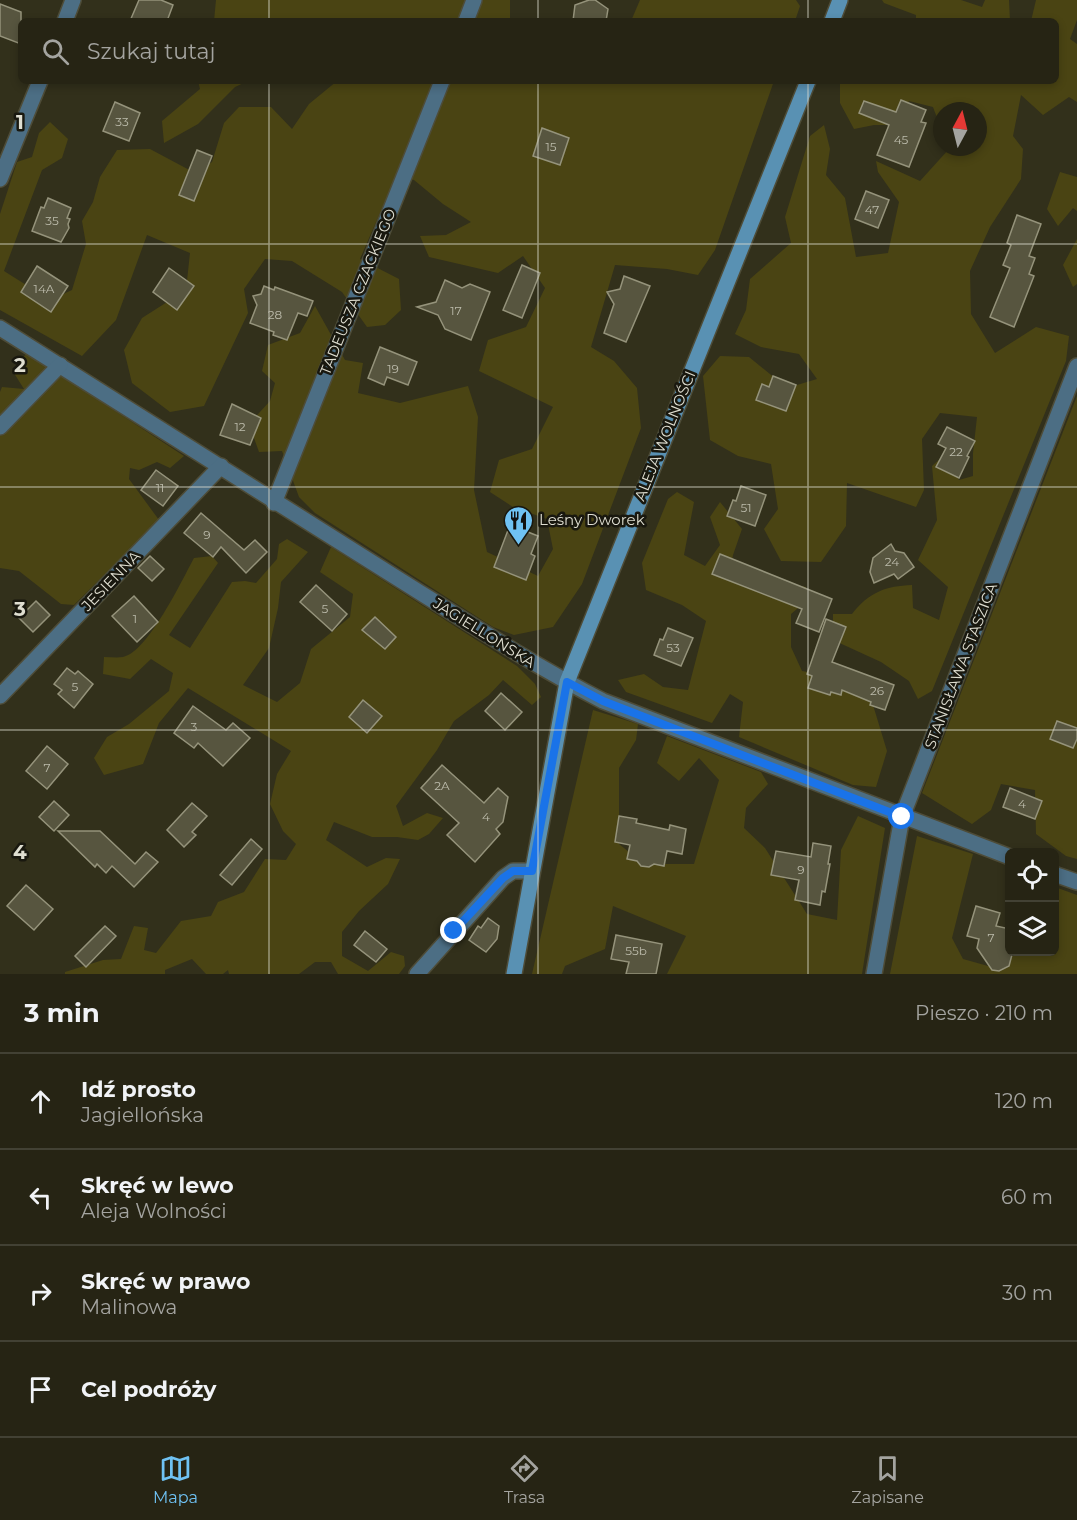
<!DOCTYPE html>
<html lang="pl">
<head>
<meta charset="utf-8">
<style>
  body { margin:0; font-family:Montserrat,sans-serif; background:#2e2c1d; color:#f1f3f6 }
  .controls { position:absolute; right:18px; bottom:18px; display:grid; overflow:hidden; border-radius:9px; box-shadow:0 3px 9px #0003 }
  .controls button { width:54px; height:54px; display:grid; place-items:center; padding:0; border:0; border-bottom:2px solid #424134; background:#262414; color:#f1f3f6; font:30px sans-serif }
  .compass { position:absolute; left:933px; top:102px; width:54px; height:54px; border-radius:50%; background:#262414; box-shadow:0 3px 9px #0003; rotate:7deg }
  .stop { position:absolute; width:18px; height:18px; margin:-14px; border:4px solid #1a73e8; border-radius:50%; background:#fff }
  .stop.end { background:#1a73e8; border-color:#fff; box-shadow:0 2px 6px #0008 }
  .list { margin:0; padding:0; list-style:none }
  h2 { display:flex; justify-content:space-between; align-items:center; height:78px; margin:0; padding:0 24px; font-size:26px }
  h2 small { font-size:20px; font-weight:400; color:#a4a4a0 }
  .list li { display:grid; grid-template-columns:39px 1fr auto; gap:18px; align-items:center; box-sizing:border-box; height:96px; padding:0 24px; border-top:2px solid #424134 }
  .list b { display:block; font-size:22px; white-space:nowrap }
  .list p { margin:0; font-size:20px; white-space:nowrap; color:#a4a4a0 }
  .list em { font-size:20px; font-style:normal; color:#a4a4a0 }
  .icon { flex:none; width:33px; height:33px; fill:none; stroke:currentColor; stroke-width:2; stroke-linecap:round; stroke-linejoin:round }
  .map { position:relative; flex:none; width:1077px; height:974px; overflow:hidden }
  .search { position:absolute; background:#262414; box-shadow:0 3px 9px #0003; left:18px; right:18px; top:18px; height:66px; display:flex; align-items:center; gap:15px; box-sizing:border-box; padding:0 21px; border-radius:9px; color:#a4a4a0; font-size:22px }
  .sheet { height:462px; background:#262414 }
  nav { display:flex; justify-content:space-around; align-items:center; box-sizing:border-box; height:84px; border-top:2px solid #424134; background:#262414; font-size:16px; color:#a4a4a0 }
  nav a { display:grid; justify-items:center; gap:3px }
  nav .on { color:#6fc2f4 }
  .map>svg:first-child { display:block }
</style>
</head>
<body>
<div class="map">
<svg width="1077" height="974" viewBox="0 0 1077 974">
  <rect width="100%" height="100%" fill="#32301b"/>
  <g fill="#4a4413">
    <path d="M216,0h294v21h-296z"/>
    <path d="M640,0h156l4,6 -5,15h-164z"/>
    <path d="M882,0h79l21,7 3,-7h24l1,21h-94v-6l-32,-12z"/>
    <path d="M1036,0h41v20l-7,19 7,5v58l-8,-5 -26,18 -22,-20 -8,41 10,13 -2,30 -31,48 -20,44 1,43 24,39 41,-26 33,9 -3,25 -134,330 -14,8 -9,-18 -28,-19 -48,-22v-26h19c17,-22 34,-28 60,-29l1,23 26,12 9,-33 -30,-27 19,-40 -5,-54 13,-12 14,26 14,-4v-23l4,-36 -37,-4 -18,26 2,51 -8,17 -69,-24 -1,43 -25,36 -40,-1 -17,-32 14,-20 -7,-45 -33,-8 -28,-16 -7,-64 17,-20 29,1 38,31 30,-9 -18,-25 -38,-7 -26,-13 11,-24 4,-31 41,-36 -6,-26 25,-81 14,-11 6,24 -4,26 19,23 11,59 32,-4 11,-51 -21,-30 -2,-11 44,20 29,-32 -1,-2h30v-36h-36v20l-9,-24 -24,-6 -10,24h-25l-20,4 -14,-26v-22h216v-60h-25z"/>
    <path d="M198,81h50l-13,6 -37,37 -34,19 -2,-22 38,-32z"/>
    <path d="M337,81h437l-59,169 -17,25 -31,-6 -52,-4 -24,82 23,14 23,27 4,40 -59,156 -29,43 -39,8 -21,-8 -178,-114 -16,-16 -17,-46 -23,1 -10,-28 21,-23 5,-18 -13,-12 6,-26 32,-12 15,-27 30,54 18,3 -5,30 42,10 68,-17 10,31 -4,73 13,62 51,24 15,-27 -6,-30 -34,-12 -23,-15 9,-32 33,-11 21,-42 -74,-36 9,-31 38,-13 19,-39 -22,-32 -25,17 -69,-16 -9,-21 26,-1 25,-13 -28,-18 -29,-24 -18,-4 -36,83 39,20 2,31 -16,15 -18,2 -25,-35 -50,-31 -27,-2 -21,30 4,24 -44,93 -34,6 -38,-29 -8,-33 18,-32 44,-28 4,-37 -43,-18 -31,85 -34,36 -82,-46v-96l17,-52 15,-5 7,-24 11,-11 18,17 -6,19 -20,12 -38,101 46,29 22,-10 14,-46 -4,-23 11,-19 7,-25 17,-27 33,-1 45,24 17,-11 12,-39 15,-16h32l21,22 17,-25z"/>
    <path d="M1060,172l17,5v34l-4,-3 -15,18 -11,-17z"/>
    <path d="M1077,239v45l-4,3 -10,-22z"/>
    <path d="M27,353l157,103 -14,12 -13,-6 -18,8 -9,-2 -1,11 30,41 -85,85 -13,-1 -42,-33 -19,-3v-176l2,-5 22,2 -12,-19z"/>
    <path d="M1077,396v463l-11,-3 -30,-22 -1,-44 -34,-6 -10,26 -19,14 -50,-31z"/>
    <path d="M677,492l17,10 -10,53 21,11 15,-21 -10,-28 10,-15 22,27 -9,26 -3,17 76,15 -2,16 -13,11v33l11,24 55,9 3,11 13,14 14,46 -11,36 -23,-2 -114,-48 4,-35 -13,-8 -18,29 -86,-31 -8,-12 26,-6 19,13 25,3 18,-69 -24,-16 -36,-15 -4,-27 26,-64z"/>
    <path d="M287,539l21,13 -27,30 -3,26 -9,40 -26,37 34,17 23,-19 11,-34 39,-32 3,-23 -33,-22 11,-25 186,119 18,18 6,13 -9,8 -29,-25 -14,15 -35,26 -17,29 -41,56 7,20 24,-13 16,5 -14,16 -11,6 -21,-3h-25l-38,-15 -8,18 41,27 19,-9 14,1 -12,25 -29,27 -17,21v24l26,15 23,-19 13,4 1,10 -6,8h-61l-7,-12h-16l-16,12h-70l-1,-4 -5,4h-17l-14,-15 -27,11v4h-100v-2l38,-12 18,-1 13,-33 14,2 -4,22 12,3 25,-32 30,-5 7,-14 26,-10 21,-33 21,1 10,-16 -13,-13 -13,-27 7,-30 14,-23 -103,-63 -29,35 -16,41 -39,11 -10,-17 13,-21 22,-13 40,-33 4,-18 -22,-14 -21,20 -27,-5 1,-17c6,0 13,1 19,0 25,-5 59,-77 71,-99l18,-2 6,7 -49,72 21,13 42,-66 13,-1 11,2 21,-24 2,-15z"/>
    <path d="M593,710l45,14 -2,16 -17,28v76l25,20h50l25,-84 -20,-22 -20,23 -22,-18 10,-27 94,36 7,12 -22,24 -2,20 21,20 42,66 30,6 4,-70 17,-34 27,12 -23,146h-195l19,-38 -73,-30 -8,43 -40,17 -3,8h-30z"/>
    <path d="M917,836l56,18 -21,84 11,21 25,7 35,-14h31l1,-65 22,8v79h-187z"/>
  </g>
  <g fill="#57553f" stroke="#95937b" stroke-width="1.5">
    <path d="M139,0h22l12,5 -6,16h-37z"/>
    <path d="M589,0h6l13,9 -2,12h-33l2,-16z"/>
    <path d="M0,4l21,8v32l-21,-8z"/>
    <path d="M901,100l25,10 -5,12 5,1 -17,44 -32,-12 12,-30 -30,-12 5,-12 32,11z"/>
    <path d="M115,102l25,11 -11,28 -26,-10z"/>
    <path d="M542,128l27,10 -9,27 -27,-9z"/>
    <path d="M197,150l15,6 -18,45 -15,-6z"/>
    <path d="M866,191l23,9 -11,28 -23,-9z"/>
    <path d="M48,198l23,10 -4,10 3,1 -2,5 1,4 -8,14 -29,-11 9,-24 3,1z"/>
    <path d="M1017,215l24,9 -12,32 6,2 -6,16 5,2 -20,51 -24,-10 20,-49 -7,-3 8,-20 -4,-2z"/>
    <path d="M522,265l18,8 -18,45 -19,-8z"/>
    <path d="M37,266l31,20 -17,26 -30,-20z"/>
    <path d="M169,268l25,18 -17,24 -24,-18z"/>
    <path d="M624,276l26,10 -24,56 -22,-9 10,-29 -7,-12 13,-3z"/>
    <path d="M445,280l17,8 8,-4 20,8 -19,48 -26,-11 -7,-14 -21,-8 19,-5z"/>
    <path d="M264,286l10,4 1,-3 38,14 -6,15 -9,-3 -11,27 -14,-5 1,-3 -24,-9 7,-18 -4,-9 8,-2z"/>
    <path d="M380,347l37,15 -9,23 -21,-8 -3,8 -16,-7z"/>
    <path d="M773,376l23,9 -10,26 -30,-11 6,-16 7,3z"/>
    <path d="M232,404l29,14 -11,27 -30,-10z"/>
    <path d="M947,427l28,14 -8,15 2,1 -10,21 -23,-11 10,-19 -8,-4z"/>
    <path d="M156,470l22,16 -15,20 -22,-16z"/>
    <path d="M741,486l25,9 -11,31 -28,-10 6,-16 3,1z"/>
    <path d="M201,513l43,37 11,-10 12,12 -21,21 -25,-26 -8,10 -29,-24z"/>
    <path d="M510,525l28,11 -7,18 4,2 -9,24 -32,-13z"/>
    <path d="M891,544l4,7 9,2 10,14 -16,12 -4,-5 -20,9 -4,-11 3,-14z"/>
    <path d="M720,554l112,45 -13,33 -23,-9 6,-14 -90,-35z"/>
    <path d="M150,556l14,13 -12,12 -14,-13z"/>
    <path d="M316,585l31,29 -15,17 -32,-29z"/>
    <path d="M134,596l24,26 -21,20 -25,-26z"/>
    <path d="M36,601l14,14 -17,17 -14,-14z"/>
    <path d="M375,617l21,20 -11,12 -23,-19z"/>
    <path d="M826,619l20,8 -14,35 62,23 -9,25 -15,-5 1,-3 -29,-12 -1,5 -10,-3 -1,3 -22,-7 4,-12 -5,-2z"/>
    <path d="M668,628l25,10 -12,28 -27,-11 6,-16 3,1z"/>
    <path d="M67,668l8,6 3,-3 15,13 -19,24 -16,-14 4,-4 -8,-6z"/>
    <path d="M501,693l21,19 -17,18 -20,-19z"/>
    <path d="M363,700l19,16 -15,17 -18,-16z"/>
    <path d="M193,706l33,24 7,-7 17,15 -27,28 -25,-23 -4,5 -20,-15z"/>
    <path d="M1057,721l20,7v11l-4,9 -23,-9z"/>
    <path d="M47,746l21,18 -21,25 -21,-18z"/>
    <path d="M442,765l42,38 14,-15 10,9 -5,25 -7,7 4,5 -25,28 -28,-27 12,-12 -38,-35z"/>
    <path d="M1010,788l32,13 -7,18 -32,-12z"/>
    <path d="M54,801l15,14 -15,16 -15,-14z"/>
    <path d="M192,803l15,13 -15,16 4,3 -12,12 -17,-17z"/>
    <path d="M619,816l18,3 -1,4 33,7 1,-5 16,4 -4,25 -15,-3 -3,15 -10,-2 -5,3 -8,-1 -4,-5 -10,-2 3,-14 -15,-3z"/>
    <path d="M58,831h42l35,33 11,-12 12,10 -24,25 -22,-21 -6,7 -9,-9 -2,3z"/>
    <path d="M251,839l11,10 -30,36 -12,-10z"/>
    <path d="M813,843l18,3 -3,18h2l-5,28 -3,-1 -2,14 -25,-5 4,-20 -28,-5 5,-24 35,6z"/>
    <path d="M26,885l27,24 -19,21 -27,-24z"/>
    <path d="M976,906l24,7 -4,13 14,3v22h3l-4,15 -10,5 -7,-1 -15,-22 2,-9 -12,-3z"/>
    <path d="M488,918l11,8 -2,13 -11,13 -17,-12 9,-14 3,2z"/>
    <path d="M105,926l11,10 -30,31 -11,-11z"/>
    <path d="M365,931l22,18 -11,13 -22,-17z"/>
    <path d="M616,935l46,9 -6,30h-30l3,-12 -18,-3z"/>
  </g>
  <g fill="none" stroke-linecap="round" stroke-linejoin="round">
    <defs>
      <g id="street">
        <path d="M65,21l8,-21"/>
        <path d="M466,21l8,-21"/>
        <path d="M0,179l40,-98"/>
        <path d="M0,328c134,83 266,169 400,252 67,42 133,85 203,121l407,156"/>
        <path d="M0,427l60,-62"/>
        <path d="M274,503l168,-422"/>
        <path d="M0,696l221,-230"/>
        <path d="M1054,874l23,8"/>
        <path d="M417,974l86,-96 10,-7h19"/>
        <path d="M874,974l28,-157 175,-451"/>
      </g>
      <g id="secondary">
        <path d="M832,21l8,-21"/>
        <path d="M514,974l53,-292 241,-601"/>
      </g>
    </defs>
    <use href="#street" stroke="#4e4c38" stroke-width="18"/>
    <use href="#secondary" stroke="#4e4c38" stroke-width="18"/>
    <use href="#street" stroke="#4c6e84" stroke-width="15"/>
    <use href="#secondary" stroke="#5991b3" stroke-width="15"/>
  </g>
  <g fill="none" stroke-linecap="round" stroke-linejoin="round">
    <path stroke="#1a73e8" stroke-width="8" d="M454,931l49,-53 10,-7h19l35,-189 36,19 299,116"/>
  </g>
  <path fill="none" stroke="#dfded1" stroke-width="1.5" stroke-opacity="0.55" d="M269,0v21M538,0v21M808,0v21M269,81v893M538,81v893M808,81v893M0,244h1077M0,487h1077M0,730h1077"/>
  <defs>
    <symbol id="restaurant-pin" viewBox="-11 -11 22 30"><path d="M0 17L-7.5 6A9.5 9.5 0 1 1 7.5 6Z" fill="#6fc2f4" stroke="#19180f"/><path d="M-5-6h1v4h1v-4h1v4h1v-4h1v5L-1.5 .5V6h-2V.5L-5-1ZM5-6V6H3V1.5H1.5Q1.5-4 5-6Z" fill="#111"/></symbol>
  </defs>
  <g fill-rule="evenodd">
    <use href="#restaurant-pin" x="502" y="504" width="33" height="45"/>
  </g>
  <g text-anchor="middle" stroke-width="5" stroke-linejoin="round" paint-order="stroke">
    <g font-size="12" fill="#bdbcac">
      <text x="122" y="126">33</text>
      <text x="901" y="144">45</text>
      <text x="551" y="151">15</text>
      <text x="872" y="214">47</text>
      <text x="52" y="225">35</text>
      <text x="44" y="293">14A</text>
      <text x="456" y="315">17</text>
      <text x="275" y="319">28</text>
      <text x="393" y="373">19</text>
      <text x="240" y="431">12</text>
      <text x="956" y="456">22</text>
      <text x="160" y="492">11</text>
      <text x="746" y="512">51</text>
      <text x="207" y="539">9</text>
      <text x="892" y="566">24</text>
      <text x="325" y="613">5</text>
      <text x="135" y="623">1</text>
      <text x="673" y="652">53</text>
      <text x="75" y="691">5</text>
      <text x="877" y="695">26</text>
      <text x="194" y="731">3</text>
      <text x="47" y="772">7</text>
      <text x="442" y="790">2A</text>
      <text x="1022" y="808">4</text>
      <text x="486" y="821">4</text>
      <text x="801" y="874">9</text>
      <text x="991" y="942">7</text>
      <text x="636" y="955">55b</text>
    </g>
    <g font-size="15" fill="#dfded1" stroke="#19180f">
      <text transform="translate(358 292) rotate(-68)" y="5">TADEUSZA CZACKIEGO</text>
      <text transform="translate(665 436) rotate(-68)" y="5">ALEJA WOLNOŚCI</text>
      <text transform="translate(111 581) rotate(-46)" y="5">JESIENNA</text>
      <text transform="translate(484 633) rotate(32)" y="5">JAGIELLOŃSKA</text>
      <text transform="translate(961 666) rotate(-69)" y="5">STANISŁAWA STASZICA</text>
    </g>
    <g font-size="15" fill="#dfded1" stroke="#19180f" text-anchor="start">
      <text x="539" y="525">Leśny Dworek</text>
    </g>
  </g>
  <g font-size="20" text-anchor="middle" font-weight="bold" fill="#dfded1" stroke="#19180f" stroke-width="5" stroke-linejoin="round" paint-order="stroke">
    <text x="20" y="129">1</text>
    <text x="20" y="372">2</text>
    <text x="20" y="616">3</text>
    <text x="20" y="859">4</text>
  </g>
</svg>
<div class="controls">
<button><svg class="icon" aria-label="locate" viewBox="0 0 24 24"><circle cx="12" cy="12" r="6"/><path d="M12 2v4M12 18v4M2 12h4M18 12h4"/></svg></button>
<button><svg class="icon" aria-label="layers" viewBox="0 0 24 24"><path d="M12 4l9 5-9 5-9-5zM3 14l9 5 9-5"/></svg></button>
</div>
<svg class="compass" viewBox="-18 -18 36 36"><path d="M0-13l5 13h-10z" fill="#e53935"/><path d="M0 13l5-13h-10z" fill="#a4a4a0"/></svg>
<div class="stop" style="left:902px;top:817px"></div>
<div class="stop end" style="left:454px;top:931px"></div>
<div class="search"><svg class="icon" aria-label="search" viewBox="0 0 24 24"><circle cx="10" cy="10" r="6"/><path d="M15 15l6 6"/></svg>Szukaj tutaj</div>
</div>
<section class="sheet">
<h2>3 min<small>Pieszo · 210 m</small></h2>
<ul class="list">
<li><svg class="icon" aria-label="ahead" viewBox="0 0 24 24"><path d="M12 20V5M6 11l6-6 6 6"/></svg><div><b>Idź prosto</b><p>Jagiellońska</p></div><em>120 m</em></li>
<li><svg class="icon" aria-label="left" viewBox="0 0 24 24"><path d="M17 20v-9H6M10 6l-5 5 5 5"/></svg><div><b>Skręć w lewo</b><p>Aleja Wolności</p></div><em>60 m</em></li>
<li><svg class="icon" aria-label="right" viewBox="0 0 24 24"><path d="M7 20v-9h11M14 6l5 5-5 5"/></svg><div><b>Skręć w prawo</b><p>Malinowa</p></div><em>30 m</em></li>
<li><svg class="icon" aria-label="arrive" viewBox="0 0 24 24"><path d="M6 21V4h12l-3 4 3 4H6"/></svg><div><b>Cel podróży</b></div></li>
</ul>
</section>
<nav>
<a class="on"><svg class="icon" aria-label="map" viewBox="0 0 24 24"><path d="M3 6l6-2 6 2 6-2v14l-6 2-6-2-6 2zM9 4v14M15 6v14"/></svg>Mapa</a>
<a><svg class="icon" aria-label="directions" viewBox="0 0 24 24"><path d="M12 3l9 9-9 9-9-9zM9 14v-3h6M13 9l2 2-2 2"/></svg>Trasa</a>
<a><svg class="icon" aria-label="saved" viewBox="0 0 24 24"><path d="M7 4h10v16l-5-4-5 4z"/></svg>Zapisane</a>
</nav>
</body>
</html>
